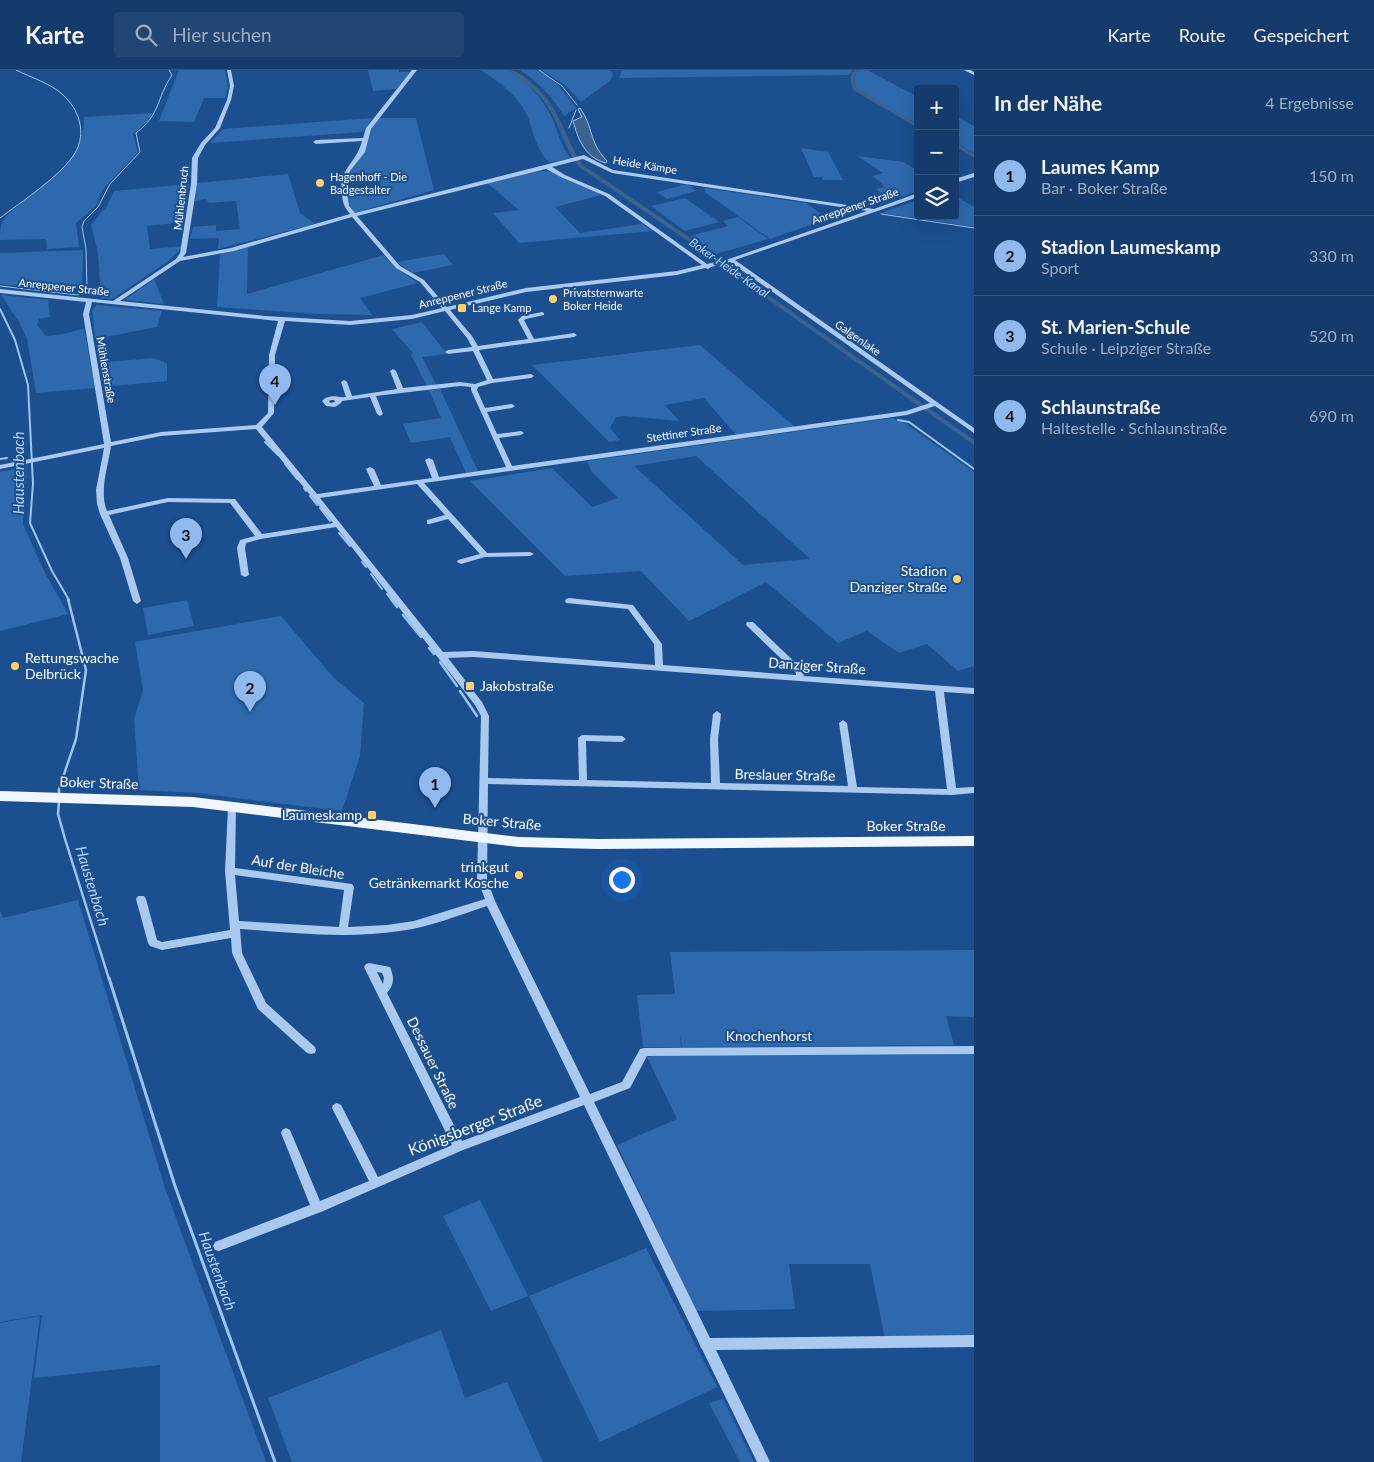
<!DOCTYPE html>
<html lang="de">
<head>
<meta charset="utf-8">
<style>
  body { margin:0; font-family:Lato,sans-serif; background:#214673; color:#f1f3f6 }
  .controls { position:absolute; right:15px; top:15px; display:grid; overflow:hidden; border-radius:5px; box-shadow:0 5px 20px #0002 }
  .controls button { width:45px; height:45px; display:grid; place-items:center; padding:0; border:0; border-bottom:1px solid #33557e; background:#143b6b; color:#f1f3f6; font:25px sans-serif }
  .you { position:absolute; left:621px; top:809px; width:18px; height:18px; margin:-12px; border:4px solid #fff; border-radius:50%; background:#1a73e8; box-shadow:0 0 0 8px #1a73e833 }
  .badge { display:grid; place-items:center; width:32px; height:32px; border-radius:50%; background:#90b9f0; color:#111; font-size:16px; font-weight:700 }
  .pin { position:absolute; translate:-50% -41px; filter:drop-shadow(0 1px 2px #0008) }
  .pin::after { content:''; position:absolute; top:26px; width:18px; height:15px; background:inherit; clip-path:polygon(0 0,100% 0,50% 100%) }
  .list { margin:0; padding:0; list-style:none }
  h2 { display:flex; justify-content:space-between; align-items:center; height:65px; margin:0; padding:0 20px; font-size:21px }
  h2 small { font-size:16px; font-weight:400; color:#9dadc1 }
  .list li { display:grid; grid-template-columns:32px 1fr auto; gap:15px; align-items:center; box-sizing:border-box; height:80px; padding:0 20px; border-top:1px solid #33557e }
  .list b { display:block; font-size:19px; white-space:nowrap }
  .list p { margin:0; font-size:16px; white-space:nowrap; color:#9dadc1 }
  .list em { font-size:16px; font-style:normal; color:#9dadc1 }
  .icon { flex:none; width:28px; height:28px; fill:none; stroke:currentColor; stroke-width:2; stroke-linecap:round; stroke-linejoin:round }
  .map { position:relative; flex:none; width:974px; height:1392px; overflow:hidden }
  header { display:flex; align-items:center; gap:30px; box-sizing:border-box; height:70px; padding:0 25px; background:#143b6b; border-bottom:1px solid #33557e }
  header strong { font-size:24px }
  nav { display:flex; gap:28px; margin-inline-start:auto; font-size:18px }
  .search { width:350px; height:45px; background:#214673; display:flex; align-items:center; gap:12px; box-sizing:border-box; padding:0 18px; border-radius:5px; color:#9dadc1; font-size:19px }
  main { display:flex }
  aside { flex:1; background:#143b6b }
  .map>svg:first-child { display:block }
</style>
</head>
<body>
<header>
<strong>Karte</strong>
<div class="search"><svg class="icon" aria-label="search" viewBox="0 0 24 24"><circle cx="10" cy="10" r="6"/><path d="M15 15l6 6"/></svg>Hier suchen</div>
<nav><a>Karte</a><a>Route</a><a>Gespeichert</a></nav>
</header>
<main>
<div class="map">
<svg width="974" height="1392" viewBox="0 0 974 1392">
  <rect width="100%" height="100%" fill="#1b4f8f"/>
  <g fill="#2e69ad" fill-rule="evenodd">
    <path d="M179,0h46l3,17 -3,11h-21l-10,24 -35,-1z"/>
    <path d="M368,0h31v2h12l-15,17 -23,2z"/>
    <path d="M480,0h28c17,9 35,29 43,46 8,15 8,30 21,43l-23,3c-12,-12 -15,-26 -20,-42 -8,-22 -30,-39 -49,-50z"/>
    <path d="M520,0c4,0 11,0 16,0 16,5 30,24 40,38l-12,8c-12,-20 -25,-33 -44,-46z"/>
    <path d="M542,0h68l3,4 -2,6 -30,22 -15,-16z"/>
    <path d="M622,0h231l-4,5 -230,3z"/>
    <path d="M858,0h9l51,27v28l-61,-35 -3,-13z"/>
    <path d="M153,43l-3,6 -17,15 5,18 -35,37 -7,17 -20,17 3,24 -32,2 -1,-10 -46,1c0,-5 0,-11 1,-15 4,-10 14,-16 21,-22 29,-24 63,-45 62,-86z"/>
    <path d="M955,46l19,10v27l-19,-11z"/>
    <path d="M372,48l-9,14 -153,11 13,-14z"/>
    <path d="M377,48h39l18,72 -80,23 -6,-7 -4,-15 20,-1 1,5 12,-1v-5h3l1,-7h-6l-1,-7 -27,2z"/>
    <path d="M801,78l27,4 15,28h-20l-1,-3h-8z"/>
    <path d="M857,86l47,6 14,9v20l-36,12 -7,-8 7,-1 -6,-5 9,-2 -12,-11 10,-3z"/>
    <path d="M541,101l11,1 50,23 -47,12 25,26 62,-9 11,7 -134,12 -26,-30 26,-3 -32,-27z"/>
    <path d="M288,104l12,39 15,11 -97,25 1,-11 -29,1 3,-12 23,-2v6l24,-2 -4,-28 -27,2 -3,-4 -11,2 2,-18z"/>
    <path d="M189,114l-5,38 -37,4 3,23 33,-3 -12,13 -59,40 -11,-1 -3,-45 -7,-28 16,-19 7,-15z"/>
    <path d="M687,114l9,7 -29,8 -10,-7z"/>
    <path d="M704,118l102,15 22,16 -58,20 -64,-46z"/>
    <path d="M955,126l19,11v20l-93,-14 37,-13v16h37z"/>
    <path d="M685,128l34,24 -34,9 -34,-25z"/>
    <path d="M738,147l30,22 -52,15 -26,-18 38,-10 -5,-5z"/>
    <path d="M248,177l-1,47 137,-39 12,13 22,15 -58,15 12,17 -54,-1 -101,-7 3,-53z"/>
    <path d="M83,180l-1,38 -17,3 -65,-7v-31z"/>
    <path d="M444,184l9,11 -41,8 -15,-11z"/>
    <path d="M154,209l10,25 -37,-4v-2z"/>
    <path d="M1,225l47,5 2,17 -11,2 -2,6 9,11 19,-2 19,-6 11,60 -59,5 -9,-54 -8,-17z"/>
    <path d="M97,235l65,6 -5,16 -62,12 -3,-29z"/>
    <path d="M422,252l25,32 -25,3 14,27 -9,2 -16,-31 2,-2 -21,-24z"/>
    <path d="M700,275l95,82 -58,9 -33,-38 -39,7 14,16 -54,-5 -9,1 -6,11 10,12 -11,2 -77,-77z"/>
    <path d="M153,288l14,5v18l-55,5 -4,-24z"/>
    <path d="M440,319l38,82 -12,2 -16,-36 -39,6 -8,-19 38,-6 -12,-28z"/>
    <path d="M892,348l11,4 71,50v194l-16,5 -31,-27 -28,9 -32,-22 -29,12 -72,-61 -77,39 -48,-50 -76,5 -95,-95 82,-13 40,39 26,-9 -27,-27 -4,-10zM696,386l113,102v1l-66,6 -109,-99z"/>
    <path d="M27,397l-4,57 21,47 24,43 -68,17v-159z"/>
    <path d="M187,530l7,26 -46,9 -5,-27z"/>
    <path d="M281,546l53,62 30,25 -4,53 -18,55 -146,-18 -57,-3 -5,-71 9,-29 -8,-48z"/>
    <path d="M78,830l87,288 101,274h-106v-97l-126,13 8,-63 -42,7v-411l3,7z"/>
    <path d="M974,880v67l-28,-1 8,29 -272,2 -2,-13 1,13h-38l-6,-52 38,-1 -5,-42z"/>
    <path d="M974,984v282l-89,3 -15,-75h-81l6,45 -99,2 -79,-166 60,-26 -30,-62 9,-2z"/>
    <path d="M480,1130l48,96 -37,15 -48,-95z"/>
    <path d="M646,1178l71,139 -117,55 -71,-146z"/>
    <path d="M40,1246l-19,146h-21v-139z"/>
    <path d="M441,1260l24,68 42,-16 36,80h-251l-24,-64z"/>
    <path d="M723,1329l31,63h-14l-31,-59z"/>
  </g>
  <path fill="#3c6290" stroke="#9cc4f0" d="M580,38c14,20 8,33 27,53l-1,2c-21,-5 -28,-24 -33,-42l9,-4 -4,-8z"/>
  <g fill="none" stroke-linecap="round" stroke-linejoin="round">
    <g stroke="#9cc4f0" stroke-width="1">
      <path d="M539,0l23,16 15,19"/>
      <path d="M569,58l7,-18"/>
      <path d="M881,144l93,14"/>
      <path d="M0,148c20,-15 63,-44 75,-65 12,-20 4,-44 -12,-58 -11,-11 -33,-18 -47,-25"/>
      <path d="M0,216l78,9 9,-5 -1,-41 -4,-22 2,-6 14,-14 12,-23 30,-32 -4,-19c25,-19 20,-34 36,-58l-3,-5"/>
    </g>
    <g stroke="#9cc4f0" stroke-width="2">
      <path d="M0,239l15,31 13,45 5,99 -3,39 22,48 17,29"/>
      <path d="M898,350l11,2 65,47"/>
      <path d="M265,372l13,13"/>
      <path d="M0,389l7,-1"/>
      <path d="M285,394l12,15"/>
      <path d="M304,418l2,3"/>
      <path d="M310,426l7,9"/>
      <path d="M320,438l10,13"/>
      <path d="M339,463l11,13"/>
      <path d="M362,492l4,5"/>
      <path d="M371,504l11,15"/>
      <path d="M387,524l5,6"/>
    </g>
    <g stroke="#9cc4f0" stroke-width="2.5">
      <path d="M391,529l6,8"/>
      <path d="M403,545l18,22"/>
      <path d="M429,578l5,6"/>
      <path d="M440,592l17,24"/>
      <path d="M460,621l17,25"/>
      <path d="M59,726v-7l17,-50 10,-69 -18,-71"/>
      <path d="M59,731l-1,13 7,25 44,140"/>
    </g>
    <path stroke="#9cc4f0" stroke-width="3" d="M109,908l66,208 100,276"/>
    <g fill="#3c6290" fill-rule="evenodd">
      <path d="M508,0c8,0 14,5 20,10 10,8 20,18 26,29 11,18 16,39 29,56l128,87 22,18 241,170v5l-245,-173 -22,-18 -128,-87c-15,-19 -19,-43 -33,-63 -10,-15 -25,-23 -38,-34z"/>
      <path d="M854,0h4l-4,7 3,11 61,37v3l-65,-38 -3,-13z"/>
      <path d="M955,72l19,12v4l-19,-12z"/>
    </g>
    <g fill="#a9c9ee" fill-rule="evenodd">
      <path d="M227,0h4l3,16 -3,14 -11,28 -15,17 -7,13 -1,26 -11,69 -3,4 48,-9 119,-34c-5,-6 -7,-10 -8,-18 -4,-29 14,-31 20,-55l-46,3 -3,-2 3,-2 47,-2 3,-10 46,-58h5l-46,59 -6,23 -15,19 -4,14 3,21 6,7 229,-58 29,15 261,39 44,-16v4l-183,63 239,168v5l-39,-27 -28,9 -483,68 63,70 43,-1 4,2 -4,2 -45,1 -24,7 -4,-2 1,-2 22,-6 -32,-35 -18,5h-3v-4l18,-5 -28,-31 -97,14 123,154 30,-1 182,14 -1,-21 -26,-35 -62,-6 -1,-2 1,-2 3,-1 64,7 29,39 1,21 133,10v-2l-49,-47 -1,-2 1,-2h6l50,48 1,6 170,12v6l-30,-2 12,96 18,-1v6l-22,2 -464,-11 -1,95 8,22 95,193 32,-12 18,-33 4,-1 330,-2v8l-327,2 -17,32 -36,14 116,236 264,-3v12l-258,3 54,112h-13l-55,-113 -1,-1 -2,-5 -115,-238 -121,45 -142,62 -102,39 -4,-1 -2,-4 2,-4 95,-37 -29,-72 1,-3 4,-2 4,2 30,71 49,-20 -37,-73 1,-3 4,-2 4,2 37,72 74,-32 -88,-178 2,-3 3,-1 21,4c4,10 5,17 -3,26l75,148 118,-44 -93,-191c-28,9 -57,21 -87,25 -53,8 -107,2 -160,-2l2,24 24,50 49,44 1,3 -1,3 -4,1 -4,-1 -49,-44 -26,-56 -1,-15 -69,12 -12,-4 -2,-3 -12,-44 2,-3h6l2,3 11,41 5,2 68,-12 -5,-59 3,-64 1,-2h6l1,2 -1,61 117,16 2,3 -6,40 39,-2 27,-4 71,-22 -8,-20 4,-163 -6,-11 -139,-178 -75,12 -15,4 -1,5 4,27 -4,2 -4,-2 -4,-27 3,-8 15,-4 -25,-33 -62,-1 -59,13 19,43 13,43 -4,3 -4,-3 -13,-43 -20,-44 -3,-10 -1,-14 8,-42 -104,21v-4l104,-21 -21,-130 3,-12 -86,-9v-4l113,12 63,-42 4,-6 11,-69 1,-26 9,-15 14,-15 12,-28 3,-14zM583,89l29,14 255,38 -138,48 -22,5 -98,-70 -44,-19 -13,-8zM546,99l15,8 44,19 97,69 -25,6 -151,17 -79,19 -23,-27 -24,-14 -43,-50zM352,147l44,51 24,14 22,26 -30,7 -62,6 -85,-5 -145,-15 60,-40 54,-10zM730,192l200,141 -24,8 -394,55 -13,-28 22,-3 3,-2 -3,-2 -24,3 -10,-22 25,-4 3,-2 -3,-2 -27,4 -8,-18 1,-3 14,-4 39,-5 3,-2 -3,-2 -38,5 -14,-29 95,-13 3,-2 -3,-2 -40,6 -10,-19 2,-1 18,-4v-2l-2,-1 -20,4 -4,4 10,19 -50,7 -6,-10 -22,-26 76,-18 151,-17 28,-7 3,1 3,-2zM92,232l186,19 -9,34 -1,58 -12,12 -95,7 -50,10 -22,-128zM445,241l22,27 5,9 -24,3 -3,2 3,2 25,-3 14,29 -12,4 -15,-2 -57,6 -7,-17 -3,-2 -3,2 7,18 -45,7 -5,-14 -3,-2 -3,2 5,15c-9,1 -16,-4 -24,4l4,5 9,1 6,-4 1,-2 28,-4 7,17 3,2 3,-2 -7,-18 84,-10 11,1v3l35,77 -67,10 -6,-17 -4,-2 -4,2 7,18 -51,7 -7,-16 -4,-2 -4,2 8,17 -57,8 -55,-67 12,-14 1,-58 10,-34 65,4 62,-6zM331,330h3l1,2 -5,1 -1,-2zM256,359l77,94 -71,11 -27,-35h-3l-64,-1 -61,13c-8,-20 1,-44 4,-65l50,-10zM473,587l462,34 12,98 -90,-2 -10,-64 -4,-3 -4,3 9,63 -128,-3 -2,-44 3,-25 -4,-3 -4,3 -3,25 1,44 -124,-3 -1,-39 36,1 4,-3 -4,-3 -40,-1 -4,3 1,42 -91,-2 1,-62 -7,-14 -34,-44zM235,805l109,15 -5,37 -100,-6zM377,902l5,1 2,5 -1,6z"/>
      <path d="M964,0h6l4,2v3z"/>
      <path d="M974,103v4l-19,6v-4z"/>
    </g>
    <path fill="#f0f6ff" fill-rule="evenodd" d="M0,721l193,6 326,40 79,2 376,-3v10l-376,3 -79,-2 -326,-40 -193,-6z"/>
  </g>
  <g fill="#ffd166" stroke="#1b4f8f" stroke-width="2">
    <circle cx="320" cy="113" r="5"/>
    <circle cx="553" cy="229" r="5"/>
    <rect x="457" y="233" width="10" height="10" rx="2.5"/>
    <circle cx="957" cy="509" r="5"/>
    <circle cx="15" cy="596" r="5"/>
    <rect x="465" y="611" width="10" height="10" rx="2.5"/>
    <rect x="367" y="740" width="10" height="10" rx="2.5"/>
    <circle cx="519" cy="805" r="5"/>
  </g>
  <g text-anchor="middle" stroke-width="4" stroke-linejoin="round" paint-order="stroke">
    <g font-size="11" fill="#fff" stroke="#1b4f8f">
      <text transform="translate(645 95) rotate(9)" y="4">Heide Kämpe</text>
      <text transform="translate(181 128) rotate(-84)" y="4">Mühlenbruch</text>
      <text transform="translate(855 136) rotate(-19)" y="4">Anreppener Straße</text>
      <text transform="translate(64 217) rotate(6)" y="4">Anreppener Straße</text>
      <text transform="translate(463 224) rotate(-14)" y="4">Anreppener Straße</text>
      <text transform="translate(858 268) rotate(35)" y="4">Galgenlake</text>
      <text transform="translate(106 300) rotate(80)" y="4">Mühlenstraße</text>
      <text transform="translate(684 363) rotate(-8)" y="4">Stettiner Straße</text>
    </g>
    <g font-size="11" fill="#fff" stroke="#1b4f8f" text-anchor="start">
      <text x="330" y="111">Hagenhoff - Die<tspan x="330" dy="13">Badgestalter</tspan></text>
      <text x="563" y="227">Privatsternwarte<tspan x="563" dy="13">Boker Heide</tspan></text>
      <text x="472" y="242">Lange Kamp</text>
    </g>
    <g font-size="12" font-style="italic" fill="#b5d3f5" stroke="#1b4f8f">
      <text transform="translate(729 198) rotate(35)" y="4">Boker-Heide-Kanal</text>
    </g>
    <g font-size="14" fill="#fff" stroke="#1b4f8f" text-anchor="end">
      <text x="947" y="506">Stadion<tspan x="947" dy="16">Danziger Straße</tspan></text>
      <text x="25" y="593" text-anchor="start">Rettungswache<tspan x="25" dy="16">Delbrück</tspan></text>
      <text x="480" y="621" text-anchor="start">Jakobstraße</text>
      <text x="362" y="750">Laumeskamp</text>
      <text x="509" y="802">trinkgut<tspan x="509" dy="16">Getränkemarkt Kosche</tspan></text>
    </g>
    <g font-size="14" fill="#fff" stroke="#1b4f8f">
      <text transform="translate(817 596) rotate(4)" y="5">Danziger Straße</text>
      <text transform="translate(785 705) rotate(1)" y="5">Breslauer Straße</text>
      <text transform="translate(99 713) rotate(2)" y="5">Boker Straße</text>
      <text transform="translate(502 752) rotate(5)" y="5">Boker Straße</text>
      <text x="906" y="761">Boker Straße</text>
      <text transform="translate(298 797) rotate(9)" y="5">Auf der Bleiche</text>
      <text x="769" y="971">Knochenhorst</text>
      <text transform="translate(433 993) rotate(64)" y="5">Dessauer Straße</text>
    </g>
    <g font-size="15" font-style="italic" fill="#b5d3f5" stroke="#1b4f8f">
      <text transform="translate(19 403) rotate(-90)" y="5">Haustenbach</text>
      <text transform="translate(92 816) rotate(73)" y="5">Haustenbach</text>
      <text transform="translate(217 1201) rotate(70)" y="5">Haustenbach</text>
    </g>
    <g font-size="16" fill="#fff" stroke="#1b4f8f">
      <text transform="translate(475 1055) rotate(-21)" y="6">Königsberger Straße</text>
    </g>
  </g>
</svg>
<div class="controls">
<button>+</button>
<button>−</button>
<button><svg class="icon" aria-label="layers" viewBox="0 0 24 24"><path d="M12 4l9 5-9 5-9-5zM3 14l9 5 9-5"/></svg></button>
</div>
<div class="you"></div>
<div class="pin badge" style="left:435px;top:738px">1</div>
<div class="pin badge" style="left:250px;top:642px">2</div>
<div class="pin badge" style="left:186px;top:489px">3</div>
<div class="pin badge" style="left:275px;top:335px">4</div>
</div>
<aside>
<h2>In der Nähe<small>4 Ergebnisse</small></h2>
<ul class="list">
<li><span class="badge">1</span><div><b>Laumes Kamp</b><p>Bar · Boker Straße</p></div><em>150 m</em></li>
<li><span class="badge">2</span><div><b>Stadion Laumeskamp</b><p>Sport</p></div><em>330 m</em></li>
<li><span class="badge">3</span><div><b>St. Marien-Schule</b><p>Schule · Leipziger Straße</p></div><em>520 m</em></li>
<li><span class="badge">4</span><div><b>Schlaunstraße</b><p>Haltestelle · Schlaunstraße</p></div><em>690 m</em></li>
</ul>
</aside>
</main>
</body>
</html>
